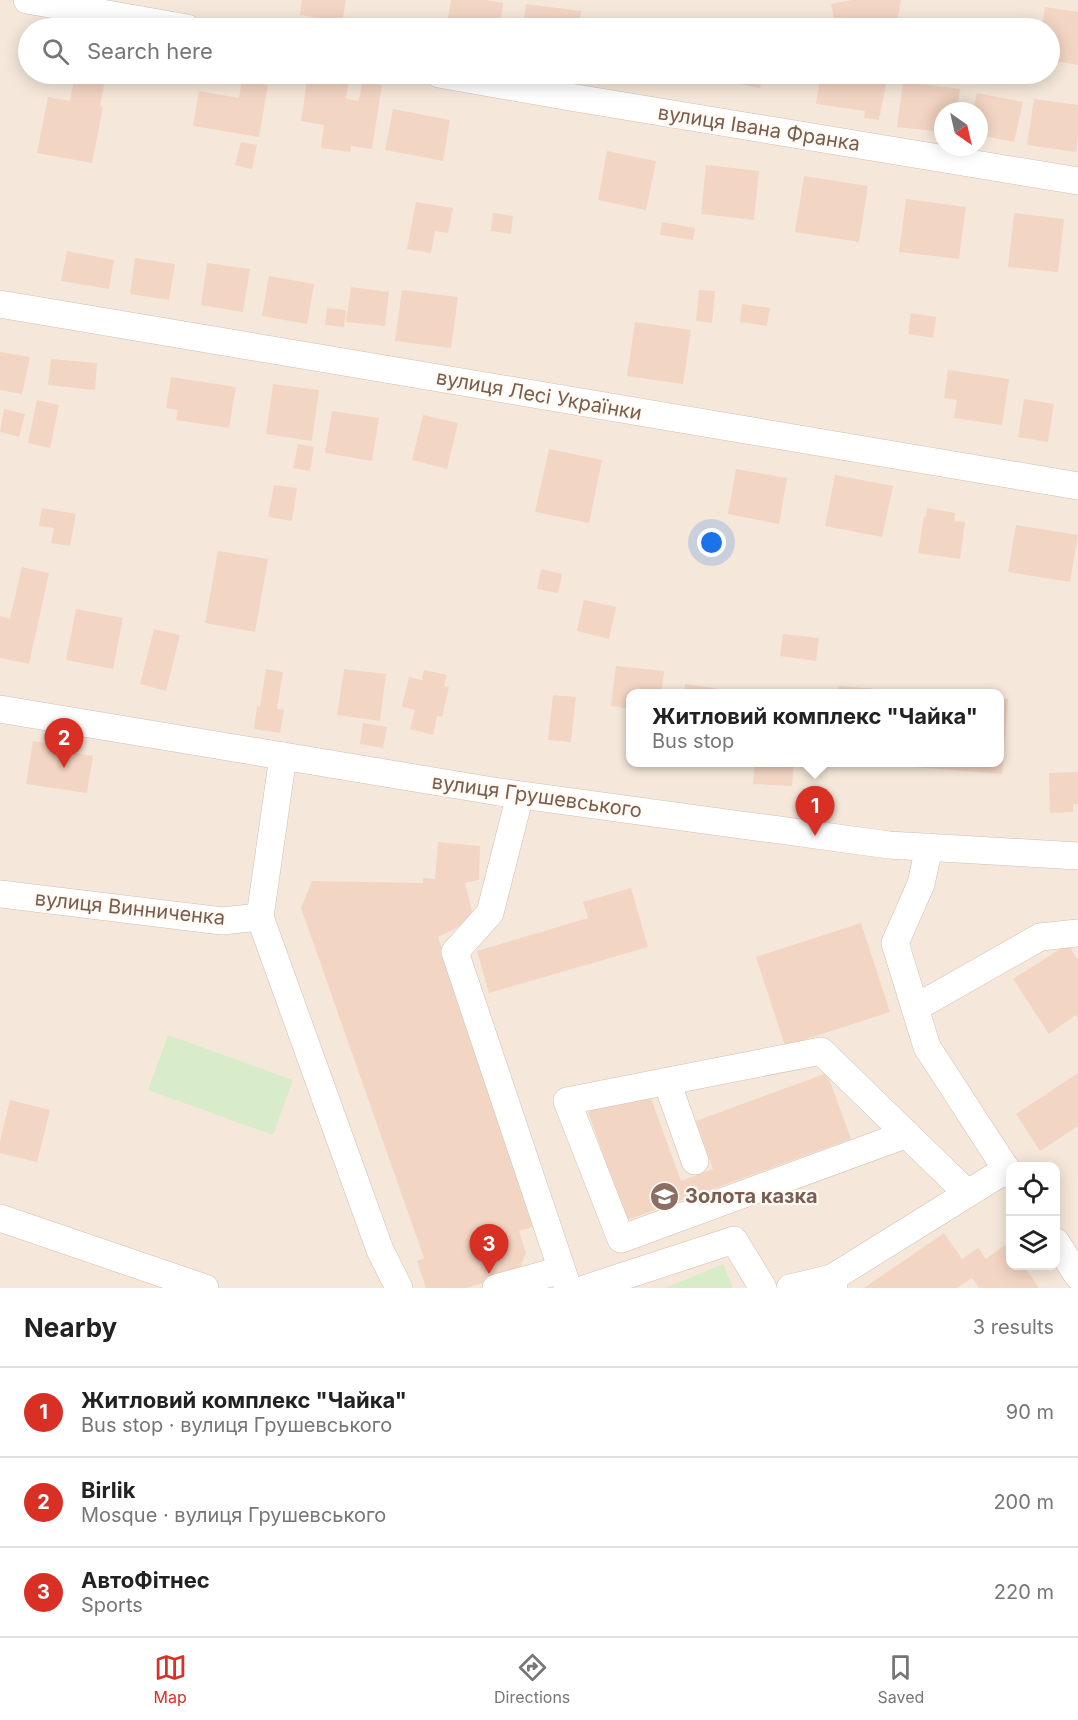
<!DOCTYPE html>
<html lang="en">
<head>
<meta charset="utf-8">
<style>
  body { margin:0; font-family:Inter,sans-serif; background:#f6f6f6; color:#222 }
  .controls { position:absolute; right:18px; bottom:18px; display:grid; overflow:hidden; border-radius:12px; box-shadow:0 3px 15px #0003 }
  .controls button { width:54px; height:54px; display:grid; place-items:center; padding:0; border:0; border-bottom:2px solid #e0e0e0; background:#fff; color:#222; font:30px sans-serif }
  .compass { position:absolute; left:934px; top:102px; width:54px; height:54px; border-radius:50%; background:#fff; box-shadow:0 3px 15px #0003; rotate:146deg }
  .you { position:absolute; left:712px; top:543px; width:21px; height:21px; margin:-15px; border:4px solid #fff; border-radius:50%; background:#1a73e8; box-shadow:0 0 0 9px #1a73e833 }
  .badge { display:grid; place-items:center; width:39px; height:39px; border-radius:50%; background:#d93025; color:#fff; font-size:20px; font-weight:700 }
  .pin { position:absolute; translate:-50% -50px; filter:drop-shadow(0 2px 3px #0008) }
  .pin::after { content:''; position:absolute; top:32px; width:21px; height:18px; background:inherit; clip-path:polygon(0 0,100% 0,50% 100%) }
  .popup { position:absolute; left:626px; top:689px; width:378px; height:78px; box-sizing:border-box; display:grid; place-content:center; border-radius:12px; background:#fff; filter:drop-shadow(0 2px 4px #0005); font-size:20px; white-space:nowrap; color:#767676 }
  .popup b { font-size:22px; color:#222 }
  .popup::after { content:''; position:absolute; left:50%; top:100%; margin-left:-12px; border:12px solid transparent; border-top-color:#fff }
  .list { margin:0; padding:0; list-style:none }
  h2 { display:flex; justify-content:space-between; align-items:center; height:78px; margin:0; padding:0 24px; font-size:26px }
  h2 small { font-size:20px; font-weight:400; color:#767676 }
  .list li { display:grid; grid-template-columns:39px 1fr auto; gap:18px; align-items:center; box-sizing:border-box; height:90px; padding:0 24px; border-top:2px solid #e0e0e0 }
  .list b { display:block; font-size:22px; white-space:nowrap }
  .list p { margin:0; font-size:20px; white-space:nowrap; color:#767676 }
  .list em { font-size:20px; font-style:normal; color:#767676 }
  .icon { flex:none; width:33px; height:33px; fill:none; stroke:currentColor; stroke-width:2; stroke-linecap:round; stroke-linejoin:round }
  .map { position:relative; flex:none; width:1078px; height:1288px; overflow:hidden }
  .search { position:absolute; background:#fff; box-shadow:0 3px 15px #0003; left:18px; right:18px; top:18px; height:66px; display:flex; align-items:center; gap:15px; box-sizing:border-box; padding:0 21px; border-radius:33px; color:#767676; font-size:22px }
  .sheet { height:348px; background:#fff }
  nav { display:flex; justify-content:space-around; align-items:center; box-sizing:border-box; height:84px; border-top:2px solid #e0e0e0; background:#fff; font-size:16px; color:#767676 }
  nav a { display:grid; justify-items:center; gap:3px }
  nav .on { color:#d93025 }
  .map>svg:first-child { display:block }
</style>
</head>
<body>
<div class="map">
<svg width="1078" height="1288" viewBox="0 0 1078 1288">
  <rect width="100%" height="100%" fill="#fdf6ec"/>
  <path fill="#f5e8da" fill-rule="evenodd" d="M0,0h1078v1288h-1078zM28,28h1022v46h-1022zM943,111h36v36h-36zM630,694h370v68h-370zM1010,1166h46v100h-46z"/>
  <g fill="#d8ecc9">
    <path d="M168,1035l125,45 -20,55 -125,-45z"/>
    <path d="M723,1264l10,24h-68z"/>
  </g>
  <g fill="#f3d5c3">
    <path d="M302,0h44l-4,22 -42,-7z"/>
    <path d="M451,0h35l17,3 -3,25h-54z"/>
    <path d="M852,0h49l-5,28h-60l-5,-24z"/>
    <path d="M526,4l55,7 -2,17h-56z"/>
    <path d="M1045,7l33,5v53l-28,-5v-32h-8z"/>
    <path d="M621,22l44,5v1h-45z"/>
    <path d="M75,74h31l-6,32 3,1 -11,56 -55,-10 11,-56 22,4z"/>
    <path d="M308,74l41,5 -3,20 13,2 3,-19 20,3 -10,64 -21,-3 -1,6 -29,-4 3,-23 -23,-4z"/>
    <path d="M724,74h39l-3,14 -38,-7z"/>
    <path d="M821,74h67l-9,46 -15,-2 1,-7 -49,-7z"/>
    <path d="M242,80l26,5 -9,52 -66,-11 6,-35 40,7z"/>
    <path d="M903,82l57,7 -3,22h-14v21l-46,-5z"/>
    <path d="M977,93l46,9 -9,40 -35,-7v-24h-6z"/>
    <path d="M1034,99l44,6v31l-2,16 -49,-7z"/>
    <path d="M393,109l57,11 -7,41 -58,-11z"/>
    <path d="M241,142l16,3 -5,24 -17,-4z"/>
    <path d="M607,151l49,10 -10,49 -48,-10z"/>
    <path d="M706,165l53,6 -5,49 -53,-6z"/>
    <path d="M804,176l64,10 -9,56 -64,-10z"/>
    <path d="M906,199l60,8 -7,52 -60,-7z"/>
    <path d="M416,202l37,6 -5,25 -13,-2 -4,22 -24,-4z"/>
    <path d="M493,213l20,3 -2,18 -20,-3z"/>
    <path d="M1014,213l50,6 -6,53 -50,-5z"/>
    <path d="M662,222l33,6 -2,12 -33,-5z"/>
    <path d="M67,251l47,9 -5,29 -48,-8z"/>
    <path d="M135,258l40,6 -6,36 -39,-6z"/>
    <path d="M207,263l43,6 -7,43 -42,-7z"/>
    <path d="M269,276l45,8 -7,40 -45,-8z"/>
    <path d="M351,287l38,5 -4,34 -39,-4z"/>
    <path d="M402,290l56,7 -7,51 -56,-7z"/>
    <path d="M699,290l16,1 -3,32 -16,-2z"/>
    <path d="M742,304l28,4 -3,18 -27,-4z"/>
    <path d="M327,308l19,2 -2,17 -19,-2z"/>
    <path d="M911,313l25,4 -3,21 -25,-4z"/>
    <path d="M635,322l56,8 -8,54 -56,-8z"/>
    <path d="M0,352l30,5 -8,37 -22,-4z"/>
    <path d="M51,359l46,4 -2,27 -47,-5z"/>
    <path d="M948,370l61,9 -7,46 -48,-7 3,-18 -13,-2z"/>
    <path d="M171,377l65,10 -7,41 -53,-8 2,-10 -12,-2z"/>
    <path d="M273,384l46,6 -7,51 -46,-7z"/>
    <path d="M1024,399l30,5 -6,38 -30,-5z"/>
    <path d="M37,400l22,5 -9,43 -22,-5z"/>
    <path d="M4,409l21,5 -6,23 -19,-5z"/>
    <path d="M332,411l47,7 -7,43 -47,-8z"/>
    <path d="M423,415l35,8 -11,46 -35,-9z"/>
    <path d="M298,444l16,3 -4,24 -17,-3z"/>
    <path d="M549,449l53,11 -13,63 -54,-11z"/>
    <path d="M736,469l51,9 -8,46 -51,-10z"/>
    <path d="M835,475l58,11 -11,51 -57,-11z"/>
    <path d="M274,485l23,3 -5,33 -24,-4z"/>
    <path d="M42,508l34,6 -6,32 -19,-3 3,-15 -15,-2z"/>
    <path d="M927,508l28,5 -1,8 11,1 -5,37 -42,-6 6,-37 2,1z"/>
    <path d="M1016,525l62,10 -8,47 -62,-10z"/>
    <path d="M218,551l50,8 -13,73 -50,-9z"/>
    <path d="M22,567l27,6 -20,91 -29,-6v-42l10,3z"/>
    <path d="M541,569l21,5 -4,19 -21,-4z"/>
    <path d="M584,600l32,7 -7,32 -32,-8z"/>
    <path d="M76,609l47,9 -10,51 -47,-9z"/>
    <path d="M154,629l26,6 -14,56 -26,-7z"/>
    <path d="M783,634l36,4 -3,23 -36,-5z"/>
    <path d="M616,666l48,5 -3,23h-31v15l-19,-3z"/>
    <path d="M266,669l17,3 -6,37 7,1 -4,23 -26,-4 3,-23 3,1z"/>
    <path d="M344,669l42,5 -6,47 -43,-6z"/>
    <path d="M424,670l23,5 -3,11 5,1 -7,30 -5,-1 -4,19 -23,-6 5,-19 -13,-3 7,-30 13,3z"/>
    <path d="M685,684l49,7 -1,3h-49z"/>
    <path d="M838,686l79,6v2h-80z"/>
    <path d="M553,695l23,2 -5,45 -23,-2z"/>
    <path d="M1000,698l8,1 -6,75 -125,-10 1,-2h122z"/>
    <path d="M363,723l24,4 -4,21 -23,-4z"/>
    <path d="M33,741l36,6v5l24,4 -6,37 -61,-9z"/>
    <path d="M755,762h39l-2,24 -39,-2z"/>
    <path d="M1078,772v32h-5v8l-23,1 -1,-40z"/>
    <path d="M438,842l42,4 -1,34 -14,3 9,36 -36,18 101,288 -20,6 7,22 -8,20 -52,15h-40l-9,-27 7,-3 -123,-350 11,-27 111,2v-5l12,1z"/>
    <path d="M631,888l17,59 -159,46 -12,-42 111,-33 -5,-16z"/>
    <path d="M861,923l29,89 -105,34 -29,-89z"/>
    <path d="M1068,944l10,16v58l-2,-3 -27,19 -36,-55z"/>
    <path d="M827,1073l24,66 -224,81 -39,-108 60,-22 33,91 32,-12 -17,-48z"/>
    <path d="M1078,1073v53l-38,25 -24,-37z"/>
    <path d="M10,1100l40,10 -13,52 -37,-9v-12z"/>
    <path d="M944,1233l18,26 16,-11 8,11 22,-16 2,4v19h14l15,22h-60l-7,-10 -15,10h-93z"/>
  </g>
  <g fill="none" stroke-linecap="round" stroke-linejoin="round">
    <defs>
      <g id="minor">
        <path d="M27,0l160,28"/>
        <path d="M439,74l131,23 508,84"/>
        <path d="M0,304l1078,182"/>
        <path d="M0,709l499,83 390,53 189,11"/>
        <path d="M283,756l-23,161 120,333 19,38"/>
        <path d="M520,795l-30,118 -35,39 113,336"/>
        <path d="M929,847l-8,37 -26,59 32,104 83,128"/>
        <path d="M0,894l222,27 38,-4"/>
        <path d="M915,1008l125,-71 38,-4"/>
        <path d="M667,1082l28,79"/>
        <path d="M907,1134l-286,105 -54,-138 254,-50 146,142"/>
        <path d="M0,1218l205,70"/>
        <path d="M1056,1242l22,34"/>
        <path d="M496,1288l65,-18"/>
        <path d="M587,1288l147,-48 29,48"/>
        <path d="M790,1288l42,-10"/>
        <path d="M834,1288l-2,-10 175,-109"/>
      </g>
    </defs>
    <use href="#minor" stroke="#d1beb0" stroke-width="28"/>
    <use href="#minor" stroke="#fff" stroke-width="27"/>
  </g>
  <defs>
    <symbol id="school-disc" viewBox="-11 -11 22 22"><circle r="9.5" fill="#8d6e63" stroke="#fffaf3"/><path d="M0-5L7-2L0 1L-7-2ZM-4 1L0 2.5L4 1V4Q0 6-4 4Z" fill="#fff"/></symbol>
  </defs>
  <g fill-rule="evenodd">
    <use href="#school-disc" x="648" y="1180" width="33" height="33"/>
  </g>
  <g text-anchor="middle" stroke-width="4.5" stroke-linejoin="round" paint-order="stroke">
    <g font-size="20" fill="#7a5c4d" stroke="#fffaf3">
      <text transform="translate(759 128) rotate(9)" y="7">вулиця Івана Франка</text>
      <text transform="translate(539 395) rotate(10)" y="7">вулиця Лесі Українки</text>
      <text transform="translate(537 796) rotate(8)" y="7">вулиця Грушевського</text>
      <text transform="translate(130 908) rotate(6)" y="7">вулиця Винниченка</text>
    </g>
    <g font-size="20" font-weight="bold" fill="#785e54" stroke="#fffaf3" text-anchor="start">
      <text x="685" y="1203">Золота казка</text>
    </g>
  </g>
</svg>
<div class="controls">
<button><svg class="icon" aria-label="locate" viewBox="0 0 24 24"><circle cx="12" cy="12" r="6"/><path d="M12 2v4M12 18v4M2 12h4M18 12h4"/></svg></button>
<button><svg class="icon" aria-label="layers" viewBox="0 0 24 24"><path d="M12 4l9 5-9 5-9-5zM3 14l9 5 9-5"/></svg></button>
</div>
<svg class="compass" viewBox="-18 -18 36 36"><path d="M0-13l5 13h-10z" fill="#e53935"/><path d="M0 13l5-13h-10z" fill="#767676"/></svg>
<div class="you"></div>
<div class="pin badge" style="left:815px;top:836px">1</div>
<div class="popup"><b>Житловий комплекс &quot;Чайка&quot;</b>Bus stop</div>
<div class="pin badge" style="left:64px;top:768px">2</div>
<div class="pin badge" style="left:489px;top:1274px">3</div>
<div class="search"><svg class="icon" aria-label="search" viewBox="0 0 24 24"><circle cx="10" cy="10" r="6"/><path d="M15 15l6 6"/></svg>Search here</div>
</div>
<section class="sheet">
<h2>Nearby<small>3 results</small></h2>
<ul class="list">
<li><span class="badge">1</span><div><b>Житловий комплекс &quot;Чайка&quot;</b><p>Bus stop · вулиця Грушевського</p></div><em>90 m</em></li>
<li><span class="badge">2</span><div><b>Birlik</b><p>Mosque · вулиця Грушевського</p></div><em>200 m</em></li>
<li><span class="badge">3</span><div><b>АвтоФітнес</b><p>Sports</p></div><em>220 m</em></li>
</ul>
</section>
<nav>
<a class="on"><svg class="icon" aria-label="map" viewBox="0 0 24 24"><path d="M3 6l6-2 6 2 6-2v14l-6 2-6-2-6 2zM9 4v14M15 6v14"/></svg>Map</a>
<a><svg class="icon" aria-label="directions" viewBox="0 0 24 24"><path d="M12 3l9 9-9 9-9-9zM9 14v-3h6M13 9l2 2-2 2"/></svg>Directions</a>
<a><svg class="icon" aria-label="saved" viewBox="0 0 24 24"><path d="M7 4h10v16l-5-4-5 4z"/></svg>Saved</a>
</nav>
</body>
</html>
